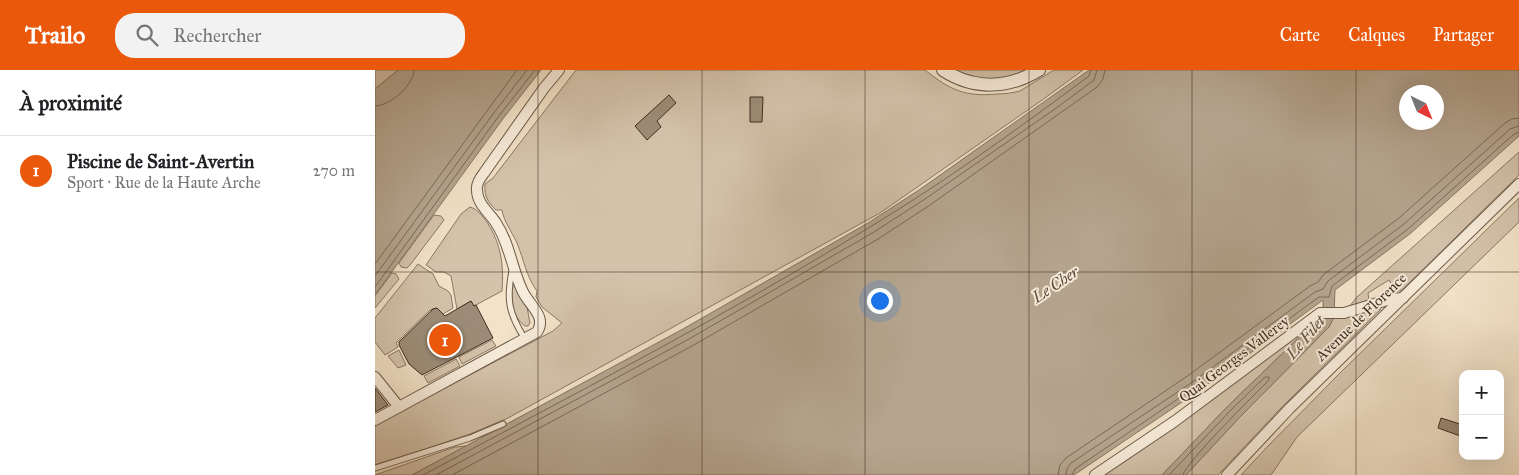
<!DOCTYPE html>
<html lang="fr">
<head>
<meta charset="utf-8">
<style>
  body { margin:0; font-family:"IM FELL Great Primer",serif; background:#f2f2f2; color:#202124 }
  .controls { position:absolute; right:15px; bottom:15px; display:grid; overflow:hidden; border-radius:10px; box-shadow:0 5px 20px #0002 }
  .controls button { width:45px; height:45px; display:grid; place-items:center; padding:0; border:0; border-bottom:1px solid #e0e0e0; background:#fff; color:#202124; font:25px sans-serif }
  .compass { position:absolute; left:1024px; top:15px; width:45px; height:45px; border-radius:50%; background:#fff; box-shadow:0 5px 20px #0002; rotate:137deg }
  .you { position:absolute; left:504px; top:230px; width:18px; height:18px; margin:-12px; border:4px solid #fff; border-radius:50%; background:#1a73e8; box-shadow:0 0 0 8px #1a73e833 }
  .badge { display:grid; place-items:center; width:32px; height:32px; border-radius:50%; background:#ea580c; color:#fff; font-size:16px; font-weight:700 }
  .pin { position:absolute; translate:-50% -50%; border:2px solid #fff; box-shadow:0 1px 5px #0006 }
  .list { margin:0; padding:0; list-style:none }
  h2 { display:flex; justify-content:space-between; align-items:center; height:65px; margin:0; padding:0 20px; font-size:21px }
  h2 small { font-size:16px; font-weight:400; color:#757577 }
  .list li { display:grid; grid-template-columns:32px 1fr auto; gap:15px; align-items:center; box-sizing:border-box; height:70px; padding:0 20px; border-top:1px solid #e0e0e0 }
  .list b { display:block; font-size:19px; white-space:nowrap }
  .list p { margin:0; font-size:16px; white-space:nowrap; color:#757577 }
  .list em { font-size:16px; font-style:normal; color:#757577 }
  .icon { flex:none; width:28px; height:28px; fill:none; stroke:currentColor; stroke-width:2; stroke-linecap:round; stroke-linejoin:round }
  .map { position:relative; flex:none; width:1144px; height:405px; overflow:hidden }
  header { display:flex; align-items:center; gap:30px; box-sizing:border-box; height:70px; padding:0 25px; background:#ea580c; color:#fff }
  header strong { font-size:24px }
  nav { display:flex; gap:28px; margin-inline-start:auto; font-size:18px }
  .search { width:350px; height:45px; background:#f2f2f2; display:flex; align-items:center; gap:12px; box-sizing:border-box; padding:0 18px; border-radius:20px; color:#757577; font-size:19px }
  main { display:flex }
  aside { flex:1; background:#fff }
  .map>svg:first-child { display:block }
</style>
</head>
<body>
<header>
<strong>Trailo</strong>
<div class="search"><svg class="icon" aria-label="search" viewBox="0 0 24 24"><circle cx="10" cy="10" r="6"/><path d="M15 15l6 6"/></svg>Rechercher</div>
<nav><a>Carte</a><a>Calques</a><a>Partager</a></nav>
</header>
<main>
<aside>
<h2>À proximité<small></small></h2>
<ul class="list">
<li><span class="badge">1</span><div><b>Piscine de Saint-Avertin</b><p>Sport · Rue de la Haute Arche</p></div><em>270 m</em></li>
</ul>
</aside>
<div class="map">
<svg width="1144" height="405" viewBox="0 0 1144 405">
  <rect width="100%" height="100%" fill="#f2e2c8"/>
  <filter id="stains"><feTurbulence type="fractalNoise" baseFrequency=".004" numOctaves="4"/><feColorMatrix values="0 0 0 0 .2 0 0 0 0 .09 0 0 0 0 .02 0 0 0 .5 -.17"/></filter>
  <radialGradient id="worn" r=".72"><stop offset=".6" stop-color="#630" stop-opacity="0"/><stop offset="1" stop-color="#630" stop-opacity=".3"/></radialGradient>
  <g fill="#d4c3ab" stroke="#8a7866">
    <path d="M0,0h23l-23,19z"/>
    <path d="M201,0h349c25,20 40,27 72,24 8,0 15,-1 23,-3l34,-21h29l-38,28 -165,115 -372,205 -38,16 -95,32v-41l178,-94 9,-8 -20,-16 -6,-10 1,-6c-11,-15 -13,-31 -20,-48 -5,-11 -13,-21 -15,-33h-6c-8,-8 -12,-13 -11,-26l8,-6z"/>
    <path d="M579,0h71c-27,13 -44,10 -71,0z"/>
    <path d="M1144,82v23l-117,115 -6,2 -7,-12 -21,13 1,7 -20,7 8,-10z"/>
    <path d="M1144,128v24l-222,215 -26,38h-30l27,-29 72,-73z"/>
    <path d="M95,137c8,2 12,9 17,15 14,22 17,43 15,69l-28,15 -3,-5 -14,8 -6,-33 -7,-4h-8l-10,-7 35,-51z"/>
    <path d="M59,145l7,1 3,4 -34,45 -3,3 -6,-1 -2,-4z"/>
    <path d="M43,194l15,10 6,12 9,5 3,4 2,13 -10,6 -7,-6 -6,2 -32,31 -2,2 2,4 -13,8 -10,-13v-24z"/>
    <path d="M17,203l4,1 3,5 -24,29v-12z"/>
    <path d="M137,215l3,2 12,20 3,16 -2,3h-3c-13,-9 -14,-27 -13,-41z"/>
    <path d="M1006,239l-101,100 -62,66h-32l52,-56 91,-92 5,-10 16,-1z"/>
    <path d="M941,251l-89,86 -65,68h-58l117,-82z"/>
    <path d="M117,270l4,6 -34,18 -3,-7z"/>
    <path d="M24,280l7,15 -8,3 -10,-12z"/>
    <path d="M81,289l4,7 -32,17 -4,-7z"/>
    <path d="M92,376l-55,29h-37l80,-28z"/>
  </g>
  <g fill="#b5a58f" stroke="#867563" fill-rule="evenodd">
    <path d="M23,0h143l-39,50 -127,175v-206z"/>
    <path d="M714,0h430v66l-108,97 -76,57 -1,27 -5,10 -91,92 -52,56h-24l65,-68 89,-86 7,-13v-8l-126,92 -123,83h-662l271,-146 185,-106 51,-33zM1032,22h30v30h-30z"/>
  </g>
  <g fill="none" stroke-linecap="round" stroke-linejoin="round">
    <g stroke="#7a6a58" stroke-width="1">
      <path d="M0,36c15,0 39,-21 39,-36"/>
      <path d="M0,194l142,-194"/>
      <path d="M0,206l118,-162 34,-44"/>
      <path d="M0,217l123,-170 37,-47"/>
      <path d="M48,405c150,-80 302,-159 447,-248 76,-46 148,-98 219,-151l2,-6"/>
      <path d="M61,405l253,-136 185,-107 51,-33 130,-90 39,-29 3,-10"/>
      <path d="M77,405l240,-129 186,-107 52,-34 167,-118 6,-8 2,-9"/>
      <path d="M683,405l2,-10 6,-7 120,-81 124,-91 8,-4 5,-7 76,-57 106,-95 7,-4 7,-1"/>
      <path d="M691,405l1,-6 4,-6 120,-80 124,-91 8,-3 5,-8 76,-57 106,-95 9,-3"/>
      <path d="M697,405l3,-6 119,-81 125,-91h10l3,-11 76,-57 106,-95 5,-2"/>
      <path d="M794,405l62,-65 34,-33h4v3c-13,13 -85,84 -86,95"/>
    </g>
  </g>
  <g fill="#9c8c77" stroke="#3f2e20">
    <path d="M294,25l7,8 -19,18 4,6 -14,13 -12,-14z"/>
    <path d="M375,27h13l-1,25h-12z"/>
    <path d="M96,231l3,5 2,-1 17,33 -71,37 -13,-11 -10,-19v-3l34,-33 4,-1 8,8z"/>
    <path d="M0,318l13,17 -13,7z"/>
    <path d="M1066,348l22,7v12l-25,-9z"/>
  </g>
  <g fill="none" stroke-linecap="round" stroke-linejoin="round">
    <defs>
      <g id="service">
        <path d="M137,201c-6,29 -3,43 13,68"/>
        <path d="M0,398l95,-30 33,-14"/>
      </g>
      <g id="minor">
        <path d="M0,307l24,30 -24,13"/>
        <path d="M24,337l138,-75c10,-15 -7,-26 -14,-40 -11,-22 -13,-48 -27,-69 -7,-11 -19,-19 -19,-33 -1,-6 3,-12 7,-17l60,-85 15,-18"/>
        <path d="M720,405l80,-54 145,-108h24l47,-14 12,-1"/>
        <path d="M852,405l63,-67 229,-224"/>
      </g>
      <path id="tertiary" d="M568,0c31,20 65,19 96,0"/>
    </defs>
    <use href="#service" stroke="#6c5b4a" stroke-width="7"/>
    <use href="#minor" stroke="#6c5b4a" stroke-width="12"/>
    <use href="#tertiary" stroke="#6c5b4a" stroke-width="14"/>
    <use href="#service" stroke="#f7ecdb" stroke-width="5"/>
    <use href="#minor" stroke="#f7ecdb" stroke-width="10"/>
    <use href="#tertiary" stroke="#f7ecdb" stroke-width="12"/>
  </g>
  <path fill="none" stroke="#3f2e20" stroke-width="1" stroke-opacity="0.55" d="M163,0v405M327,0v405M490,0v405M654,0v405M817,0v405M981,0v405M0,202h1144"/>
  <g text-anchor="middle" stroke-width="4" stroke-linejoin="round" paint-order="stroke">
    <g font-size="15" fill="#3f2e20" stroke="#f7ecdb">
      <text transform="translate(986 247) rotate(-44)" y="5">Avenue de Florence</text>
      <text transform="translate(859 289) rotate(-37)" y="5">Quai Georges Vallerey</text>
    </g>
    <g font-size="16" font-style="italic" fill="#5c4c3c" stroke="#f7ecdb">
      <text transform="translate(680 214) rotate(-34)" y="6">Le Cher</text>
      <text transform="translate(930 267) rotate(-50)" y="6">Le Filet</text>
    </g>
  </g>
  <rect width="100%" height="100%" filter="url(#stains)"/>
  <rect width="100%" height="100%" fill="url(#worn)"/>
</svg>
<div class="controls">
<button>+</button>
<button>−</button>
</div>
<svg class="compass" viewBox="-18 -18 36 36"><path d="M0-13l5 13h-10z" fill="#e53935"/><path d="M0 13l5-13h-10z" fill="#757577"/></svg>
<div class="you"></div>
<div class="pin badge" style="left:70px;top:270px">1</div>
</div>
</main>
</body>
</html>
